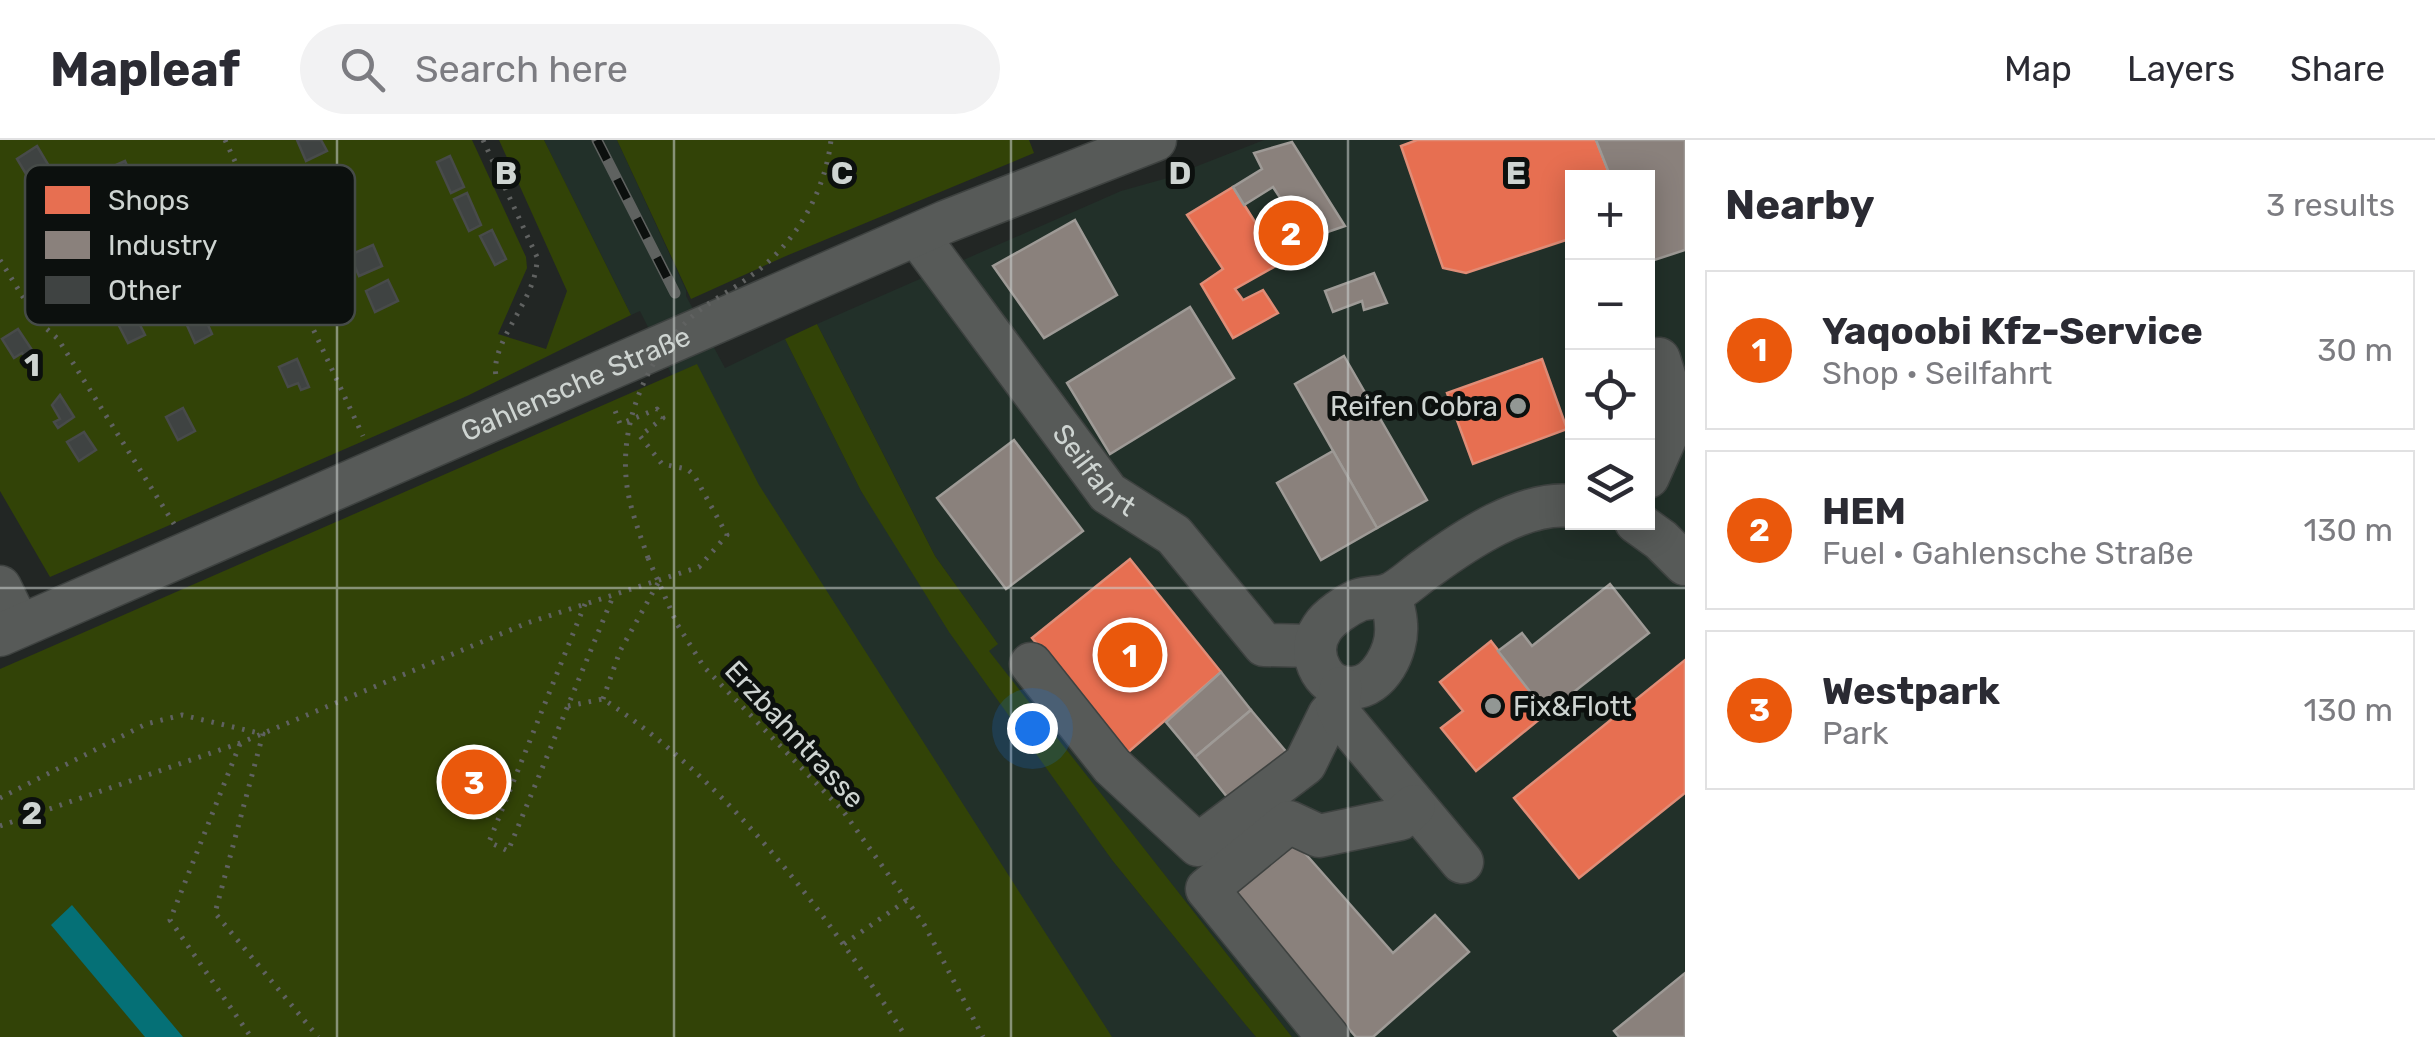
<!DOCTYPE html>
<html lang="en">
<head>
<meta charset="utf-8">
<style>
  body { margin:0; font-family:Rubik,sans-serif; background:#f2f2f3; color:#2b2b33 }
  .controls { position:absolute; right:30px; top:30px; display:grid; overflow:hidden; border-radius:0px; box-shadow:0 5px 25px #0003 }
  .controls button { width:90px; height:90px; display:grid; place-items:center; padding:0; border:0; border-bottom:2px solid #e1e1e2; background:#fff; color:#2b2b33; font:50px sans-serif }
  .you { position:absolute; left:1032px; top:588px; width:35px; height:35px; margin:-25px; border:8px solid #fff; border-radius:50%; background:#1a73e8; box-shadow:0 0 0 15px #1a73e833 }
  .badge { display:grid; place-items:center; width:65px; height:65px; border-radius:50%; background:#ea580c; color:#fff; font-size:32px; font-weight:700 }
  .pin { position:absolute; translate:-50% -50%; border:5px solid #fff; box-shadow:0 2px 10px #0006 }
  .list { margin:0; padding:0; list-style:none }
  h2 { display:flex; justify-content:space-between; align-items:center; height:130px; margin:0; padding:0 40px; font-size:42px }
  h2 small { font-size:32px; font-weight:400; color:#7c7c81 }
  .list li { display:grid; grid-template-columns:65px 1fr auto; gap:30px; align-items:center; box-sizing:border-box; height:160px; margin:0 20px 20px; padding:0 20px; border:2px solid #e1e1e2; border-radius:0px }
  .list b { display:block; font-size:38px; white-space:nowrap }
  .list p { margin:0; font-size:32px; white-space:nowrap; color:#7c7c81 }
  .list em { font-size:32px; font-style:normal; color:#7c7c81 }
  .icon { flex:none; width:55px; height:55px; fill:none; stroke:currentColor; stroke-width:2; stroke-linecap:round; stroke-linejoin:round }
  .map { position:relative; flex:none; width:1685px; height:897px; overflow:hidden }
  header { display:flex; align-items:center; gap:60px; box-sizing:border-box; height:140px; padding:0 50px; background:#fff; border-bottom:2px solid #e1e1e2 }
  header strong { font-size:48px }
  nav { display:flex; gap:55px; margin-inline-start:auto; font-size:35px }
  .search { width:700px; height:90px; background:#f2f2f3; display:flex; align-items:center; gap:25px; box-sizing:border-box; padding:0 35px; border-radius:55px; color:#7c7c81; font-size:38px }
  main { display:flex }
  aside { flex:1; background:#fff }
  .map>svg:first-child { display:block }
</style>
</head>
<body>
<header>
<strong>Mapleaf</strong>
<div class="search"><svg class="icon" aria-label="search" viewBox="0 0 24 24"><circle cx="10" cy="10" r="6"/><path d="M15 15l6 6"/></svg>Search here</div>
<nav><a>Map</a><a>Layers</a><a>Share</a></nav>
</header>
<main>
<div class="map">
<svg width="1685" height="897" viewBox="0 0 1685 897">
  <rect width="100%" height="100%" fill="#222624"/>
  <g fill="#223029" fill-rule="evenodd">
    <path d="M544,0h73l69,150v6l39,72 60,-29 76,152 251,369 144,177h-214l-370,-662 -32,-64 -9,4z"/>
    <path d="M1264,0h421v897h-393l-304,-386 9,-8 -62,-87 -118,-232 304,-133 43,-12zM1572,38h76v344h-76z"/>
  </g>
  <g fill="#324307">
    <path d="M0,0h472l54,117 1,11 -29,66 48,15 21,-58 -68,-151h45l87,175 -164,81 -417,181 -50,-86z"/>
    <path d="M617,0h412l5,13 -248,103 -95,43z"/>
    <path d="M817,184l118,232 63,88 -9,7 303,386h-36l-11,-13 -133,-164 -163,-228 -88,-141 -76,-152z"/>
    <path d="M697,224l62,121 353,552h-1112v-368z"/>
  </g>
  <path fill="#057076" d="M72,765l111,132h-38l-94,-112z"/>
  <g fill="#e76f51" stroke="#e08d77" stroke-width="2.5">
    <path d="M1417,0h179l15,38h-39v60l-106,35 -23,-5 -42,-122z"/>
    <path d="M1233,47l48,76 -46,26 8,11 20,-10 15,23 -45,25 -32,-54 22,-15 -36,-54z"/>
    <path d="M1542,219l25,70 -94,35 -26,-71z"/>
    <path d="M1130,419l91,113 -95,82 -94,-116z"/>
    <path d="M1491,501l56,72 -71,58 -35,-43 22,-17 -23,-29z"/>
    <path d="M1685,520v133l-106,85 -65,-80z"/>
  </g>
  <g fill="#8a817c" stroke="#9e9a96" stroke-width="2.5">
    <path d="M1596,0h89v110l-37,12v-84h-37z"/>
    <path d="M1292,2l53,84 -38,13 -34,-52 -29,18 -11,-18 29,-18 -8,-16z"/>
    <path d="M1075,80l42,75 -73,43 -51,-72z"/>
    <path d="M1374,133l13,30 -23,7 -2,-9 -29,11 -8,-21z"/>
    <path d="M1190,167l44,71 -124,76 -43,-71z"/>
    <path d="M1344,216l83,144 -50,28 -82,-144z"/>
    <path d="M1014,300l69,91 -77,58 -69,-91z"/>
    <path d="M1333,311l44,77 -56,32 -44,-77z"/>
    <path d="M1610,444l39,49 -102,80 -49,-62 24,-18 10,13z"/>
    <path d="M1221,532l30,38 -56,47 -29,-35z"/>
    <path d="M1251,570l43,51 -58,47 -41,-51z"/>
    <path d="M1288,694l105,119 42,-38 34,37 -96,85h-17l-130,-148z"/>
    <path d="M1685,833v64h-66l-5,-6z"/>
  </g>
  <g fill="#3f4342" stroke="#484b4a" stroke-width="2.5">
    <path d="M297,0h24l6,11 -21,10z"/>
    <path d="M37,6l12,20 -20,13 -12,-20z"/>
    <path d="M450,16l14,31 -13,6 -14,-31z"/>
    <path d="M125,21l11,25 -16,8 -10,-19 8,-4 -2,-6z"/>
    <path d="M467,53l14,32 -12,6 -15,-32z"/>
    <path d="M492,90l14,29 -11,6 -15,-29z"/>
    <path d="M373,105l9,21 -23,10 -9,-21z"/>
    <path d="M388,140l10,21 -23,11 -9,-21z"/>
    <path d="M200,167l12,27 -17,9 -9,-20 9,-5 -3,-7z"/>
    <path d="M132,169l13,26 -17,8 -13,-25z"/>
    <path d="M18,189l16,24 -8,6 -4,-6 -8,5 -12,-19z"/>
    <path d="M297,219l12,28 -8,3 -3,-7 -10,4 -9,-20z"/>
    <path d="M60,255l14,22 -16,11 -4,-6 6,-3 -8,-14z"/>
    <path d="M183,268l12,23 -17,9 -12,-23z"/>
    <path d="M84,292l12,18 -17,11 -12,-19z"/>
  </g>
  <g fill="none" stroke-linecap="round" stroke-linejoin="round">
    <defs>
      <g id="minor">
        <path id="s1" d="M917,95l191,258 66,42 90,110 50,1"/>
        <path d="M1648,337l28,-63 -17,-55"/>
        <path d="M1636,382l25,18 24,24"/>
        <path d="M0,447l19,39"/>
        <path d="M1390,454c2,10 6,21 6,31 2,25 -16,62 -44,63 -14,0 -24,-5 -31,-17 -8,-14 -8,-30 1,-43 7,-11 25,-23 37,-28 9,-3 21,-2 30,-5 13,-6 26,-19 38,-27 37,-27 97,-68 145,-62"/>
        <path id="s2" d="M0,495l945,-413 210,-82"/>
        <path d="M1031,524l81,102 86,79 107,-81 24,-49 8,-9"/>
        <path d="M1341,548l-4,18 6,13 119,143"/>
        <path d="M1328,897l-121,-148 82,-67 30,14 81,-17 14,-13"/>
      </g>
    </defs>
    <use href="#minor" stroke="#3e4240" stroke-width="45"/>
    <g stroke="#606261" stroke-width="5" stroke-dasharray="2.5 8" stroke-linecap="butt">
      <path d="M225,0l138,296"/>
      <path d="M483,0l54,117c1,44 -51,86 -40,124"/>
      <path d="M0,120l38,61 20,18 116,185"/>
      <path d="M648,418l29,66 27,43 139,144 82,115 58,111"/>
      <path d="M585,464l-96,238 19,9 106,-257"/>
      <path d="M603,559l17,-48 38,-68"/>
      <path d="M568,566l35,-7c127,84 221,211 303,338"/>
      <path d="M240,604l-70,176 81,117"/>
      <path d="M0,658l146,-74 36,-9 81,19 -48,179 103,124"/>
      <path d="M0,686l240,-83 287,-120 172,-56 28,-32 -33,-60 -7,-6 -25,-5 -22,-28 23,-18 -6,-9 -37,15 -7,-19"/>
      <path d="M844,804l63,-44"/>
    </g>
    <use href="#minor" stroke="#575a58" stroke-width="42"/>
    <defs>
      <path id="rail" d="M597,0l78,153"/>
    </defs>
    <use href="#rail" stroke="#5f6260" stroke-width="11"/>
    <use href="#rail" stroke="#0c100e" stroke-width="8" stroke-dasharray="22" stroke-linecap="butt"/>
    <path stroke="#606261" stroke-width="5" stroke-dasharray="2.5 8" stroke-linecap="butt" d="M648,418c-9,-27 -20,-53 -22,-81 -5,-60 24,-125 69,-163 18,-15 39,-25 57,-39 43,-31 73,-82 79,-135"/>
  </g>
  <path fill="none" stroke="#ced4d1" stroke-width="2.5" stroke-opacity="0.55" d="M337,0v897M674,0v897M1011,0v897M1348,0v897M0,448h1685"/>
  <g fill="#929794" stroke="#0c100e" stroke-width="4">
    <circle cx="1518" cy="266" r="10"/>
    <circle cx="1493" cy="566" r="10"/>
  </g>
  <g text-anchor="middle" stroke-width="10" stroke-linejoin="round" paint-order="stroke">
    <g font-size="28" fill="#ced4d1" stroke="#0c100e">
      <text dy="10" stroke="none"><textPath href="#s2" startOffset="628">Gahlensche Straße</textPath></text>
      <text dy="10" stroke="none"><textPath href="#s1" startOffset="295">Seilfahrt</textPath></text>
      <text transform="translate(795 594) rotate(47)" y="10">Erzbahntrasse</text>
    </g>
    <g font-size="28" fill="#ced4d1" stroke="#0c100e" text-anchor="end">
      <text x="1498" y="276">Reifen Cobra</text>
      <text x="1513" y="576" text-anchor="start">Fix&amp;Flott</text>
    </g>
  </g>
  <rect x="25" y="25" width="330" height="160" rx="15" fill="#0c100e" stroke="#464b48" stroke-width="2.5"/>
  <rect x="45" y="46" width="45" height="28" fill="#e76f51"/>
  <rect x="45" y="91" width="45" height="28" fill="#8a817c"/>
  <rect x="45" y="136" width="45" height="28" fill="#3f4342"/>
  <g font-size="28" fill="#ced4d1">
    <text x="108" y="70">Shops</text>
    <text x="108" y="115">Industry</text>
    <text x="108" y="160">Other</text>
  </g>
  <g font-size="32" text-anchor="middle" font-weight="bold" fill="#ced4d1" stroke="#0c100e" stroke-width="10" stroke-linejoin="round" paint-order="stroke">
    <text x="506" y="44">B</text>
    <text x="842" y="44">C</text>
    <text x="1180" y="44">D</text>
    <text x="1516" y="44">E</text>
    <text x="32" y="236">1</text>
    <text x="32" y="684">2</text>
  </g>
</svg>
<div class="controls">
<button>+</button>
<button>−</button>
<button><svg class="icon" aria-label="locate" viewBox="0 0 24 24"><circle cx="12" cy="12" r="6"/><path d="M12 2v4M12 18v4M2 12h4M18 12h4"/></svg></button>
<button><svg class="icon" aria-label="layers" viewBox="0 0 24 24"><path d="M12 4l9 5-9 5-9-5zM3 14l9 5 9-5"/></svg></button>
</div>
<div class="you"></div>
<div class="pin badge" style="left:1130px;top:515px">1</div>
<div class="pin badge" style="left:1291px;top:93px">2</div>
<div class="pin badge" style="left:474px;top:642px">3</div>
</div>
<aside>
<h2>Nearby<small>3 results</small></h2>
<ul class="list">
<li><span class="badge">1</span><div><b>Yaqoobi Kfz-Service</b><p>Shop · Seilfahrt</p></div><em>30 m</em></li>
<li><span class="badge">2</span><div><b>HEM</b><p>Fuel · Gahlensche Straße</p></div><em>130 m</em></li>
<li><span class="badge">3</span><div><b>Westpark</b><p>Park</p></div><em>130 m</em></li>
</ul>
</aside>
</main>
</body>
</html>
